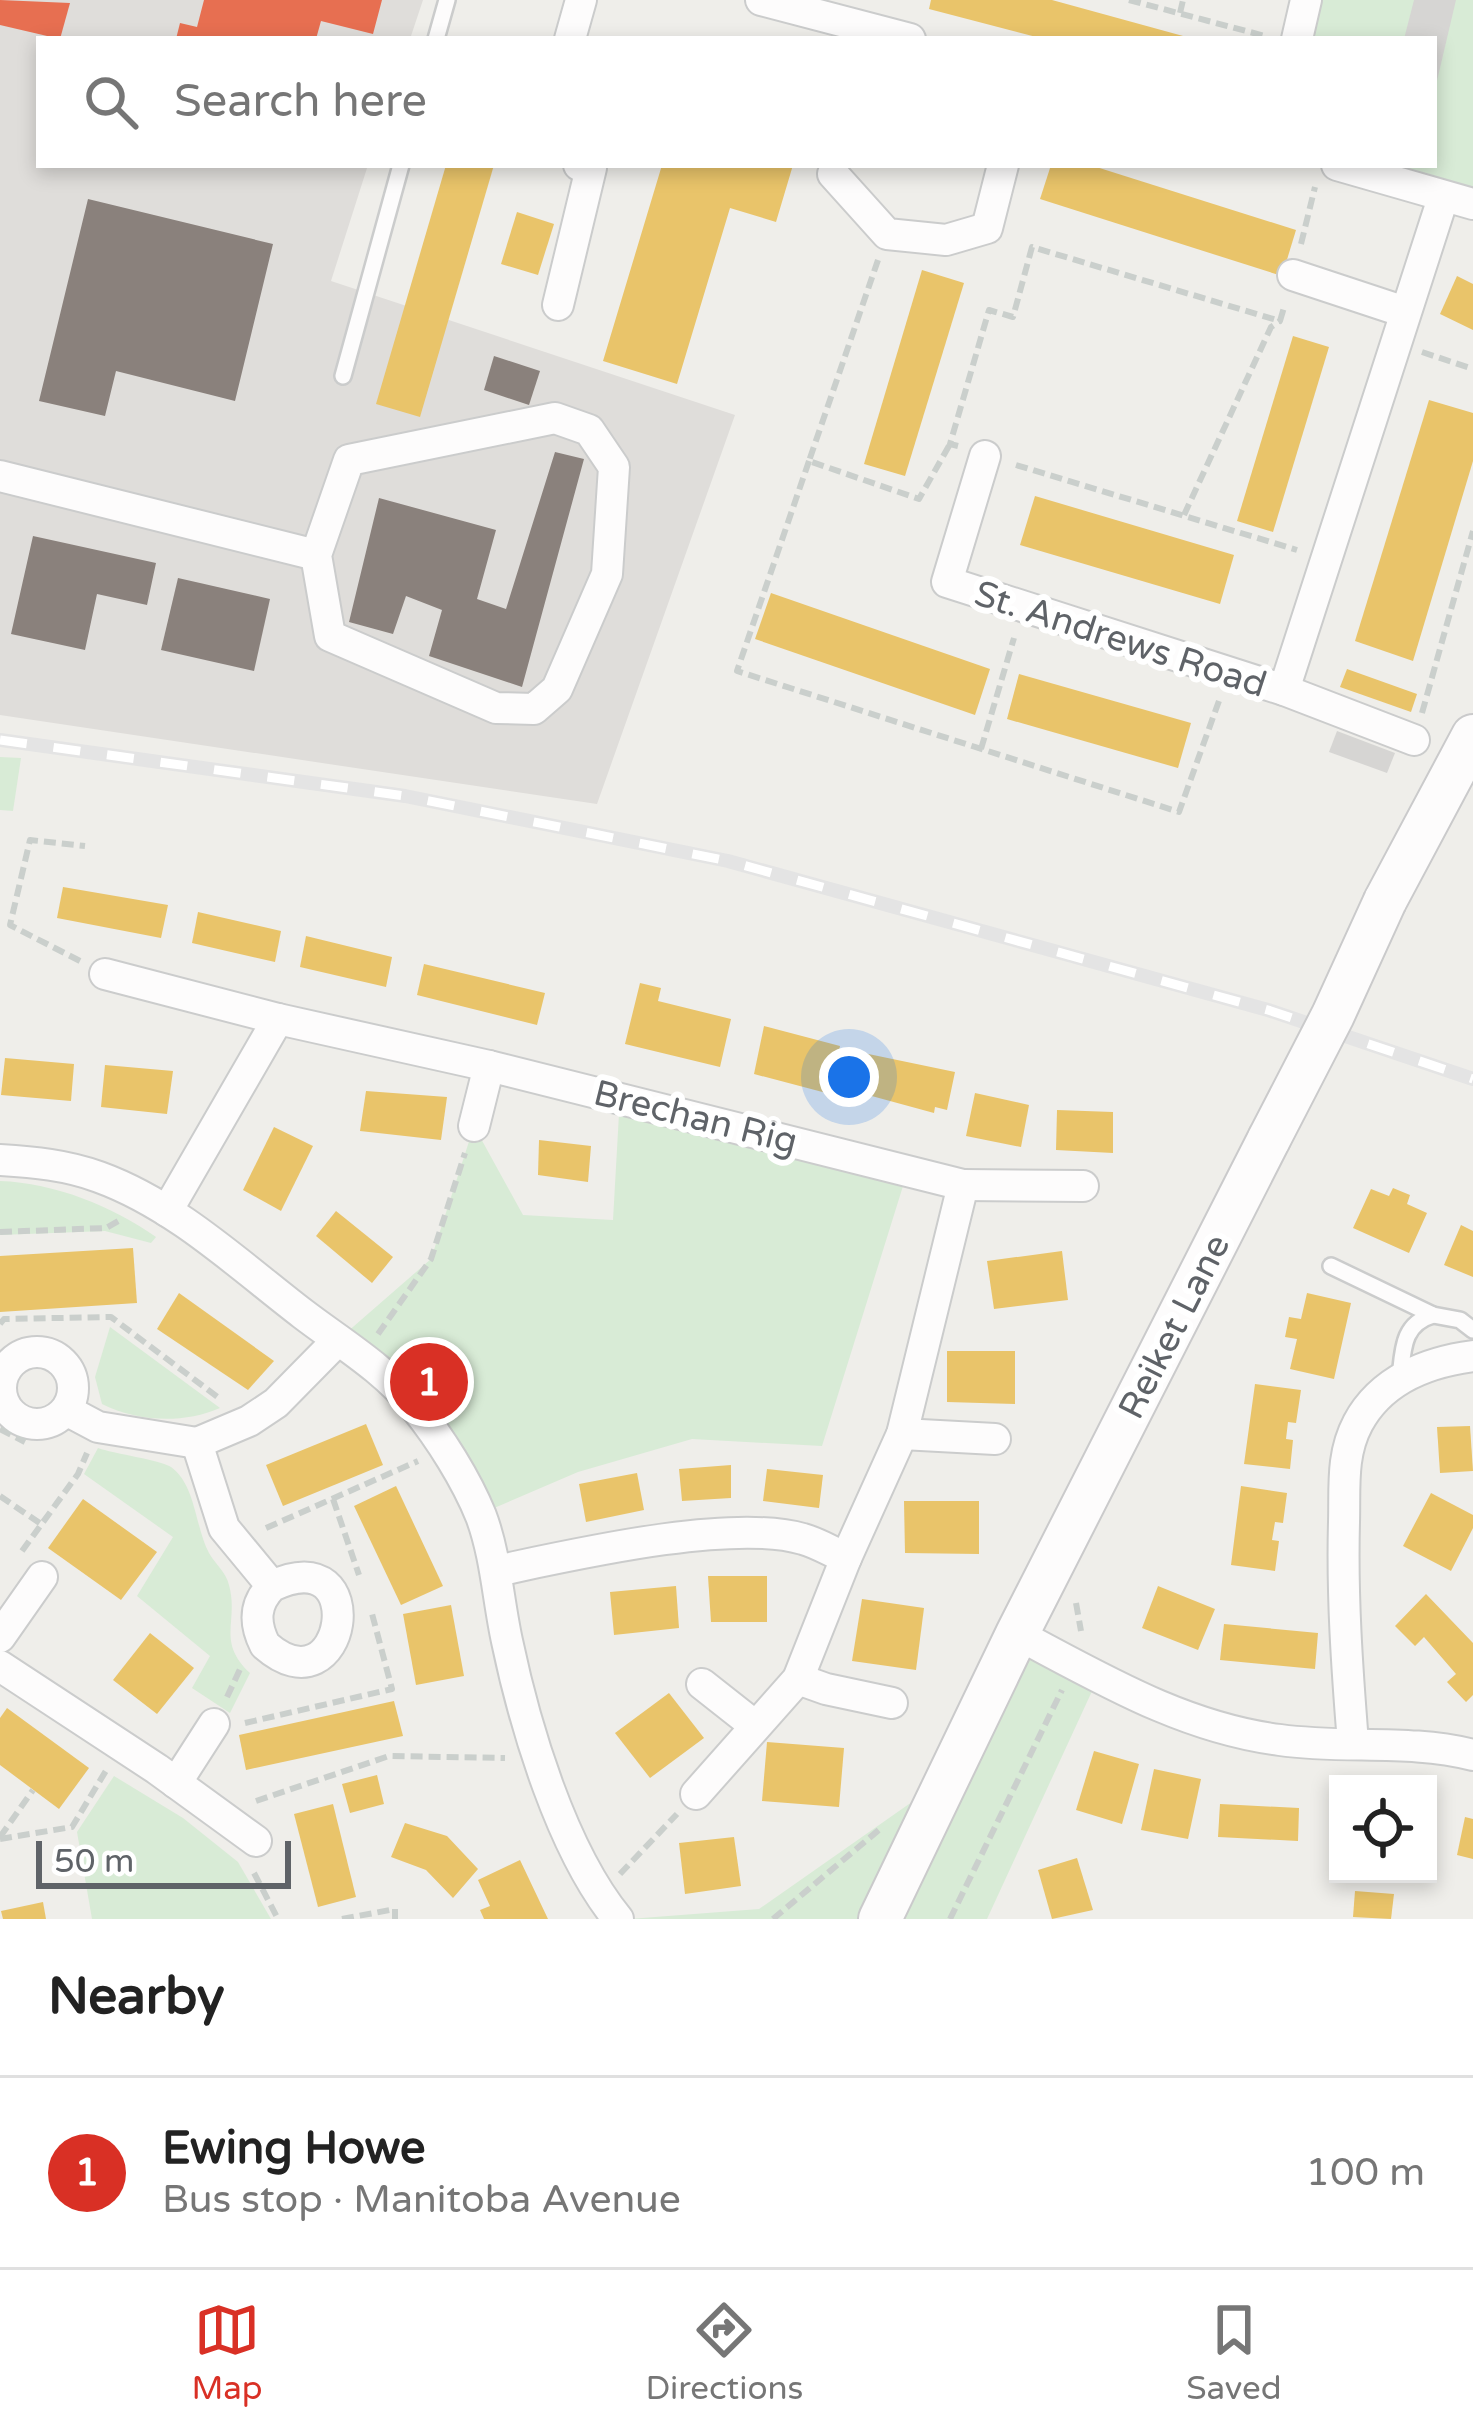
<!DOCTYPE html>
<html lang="en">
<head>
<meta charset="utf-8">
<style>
  body { margin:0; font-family:"Varela Round",sans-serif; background:#f2f2f2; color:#222 }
  .controls { position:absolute; right:36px; bottom:36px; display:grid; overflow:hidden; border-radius:0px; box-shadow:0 6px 18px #0003 }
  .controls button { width:108px; height:108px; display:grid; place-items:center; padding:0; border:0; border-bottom:3px solid #e0e0e0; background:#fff; color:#222; font:60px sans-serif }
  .scale { position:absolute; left:36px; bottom:30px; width:255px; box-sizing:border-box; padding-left:12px; border:6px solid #5f6368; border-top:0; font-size:33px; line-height:42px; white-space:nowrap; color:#5f6368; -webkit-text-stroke:9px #fff; paint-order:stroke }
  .you { position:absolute; left:849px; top:1077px; width:42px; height:42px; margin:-30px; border:9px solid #fff; border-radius:50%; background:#1a73e8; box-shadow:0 0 0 18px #1a73e833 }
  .badge { display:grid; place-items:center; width:78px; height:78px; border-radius:50%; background:#d93025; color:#fff; font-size:39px; font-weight:700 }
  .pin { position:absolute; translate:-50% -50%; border:6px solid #fff; box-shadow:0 3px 12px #0006 }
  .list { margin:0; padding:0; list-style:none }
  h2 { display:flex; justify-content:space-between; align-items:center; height:156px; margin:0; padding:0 48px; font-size:51px }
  h2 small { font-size:39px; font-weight:400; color:#767676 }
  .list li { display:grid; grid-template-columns:78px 1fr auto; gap:36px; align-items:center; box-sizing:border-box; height:192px; padding:0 48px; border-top:3px solid #e0e0e0 }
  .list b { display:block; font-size:45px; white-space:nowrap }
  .list p { margin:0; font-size:39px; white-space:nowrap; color:#767676 }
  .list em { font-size:39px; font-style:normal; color:#767676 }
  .icon { flex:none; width:66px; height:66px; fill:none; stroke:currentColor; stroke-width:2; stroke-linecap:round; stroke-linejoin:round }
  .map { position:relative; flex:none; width:1473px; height:1919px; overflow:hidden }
  .search { position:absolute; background:#fff; box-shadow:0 6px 18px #0003; left:36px; right:36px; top:36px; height:132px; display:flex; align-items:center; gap:30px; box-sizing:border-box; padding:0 42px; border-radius:0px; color:#767676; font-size:45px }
  .sheet { height:348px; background:#fff }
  nav { display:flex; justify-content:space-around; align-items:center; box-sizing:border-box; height:168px; border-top:3px solid #e0e0e0; background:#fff; font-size:33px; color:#767676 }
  nav a { display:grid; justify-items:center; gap:6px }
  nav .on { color:#d93025 }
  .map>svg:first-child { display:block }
</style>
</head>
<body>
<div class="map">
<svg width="1473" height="1919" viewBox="0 0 1473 1919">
  <rect width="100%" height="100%" fill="#efeeea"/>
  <path fill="#dfddda" d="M0,0h423l-13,39h-371v126h329l-37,116 404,134 -138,389 -597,-89z"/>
  <g fill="#d8ebd6">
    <path d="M1307,0h166v204l-136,-39h97v-126h-137z"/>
    <path d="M0,757l21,1 -8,53 -13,-1z"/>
    <path d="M620,1096l288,74 -86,276 -130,-7 -114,33 -98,42 -36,-65 -106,-109 93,-81 43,-133 49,89 90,5z"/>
    <path d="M0,1181c55,2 112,25 156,56l-5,6 -46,-12 -105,4z"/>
    <path d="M110,1327l110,81c-37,16 -82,14 -118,-4l-7,-27z"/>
    <path d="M98,1448c17,6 63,12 73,19 25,18 24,60 38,86 6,11 17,19 20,32 10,37 -13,56 21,88l-20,40 -38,-25 18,-32 -73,-60 36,-59 -89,-63z"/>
    <path d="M1017,1634l82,42 -112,243h-358l130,-10 180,-126z"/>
    <path d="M114,1776l69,42 55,44 33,57h-179l-15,-87z"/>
  </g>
  <g fill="#e9c46a">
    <path d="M931,0h121l142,39h-150l-115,-30z"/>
    <path d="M446,165h48l-74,252 -44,-13z"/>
    <path d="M662,165h131l-17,57 -46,-14 -53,176 -74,-23z"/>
    <path d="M1051,165h39l206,65 -14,46 -242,-77z"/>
    <path d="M517,212l37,12 -16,51 -37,-11z"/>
    <path d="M922,270l42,13 -59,193 -41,-12z"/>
    <path d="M1457,276l16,8v46l-33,-16z"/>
    <path d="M1293,336l36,11 -56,185 -36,-11z"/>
    <path d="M1429,400l44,13v48l-60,200 -58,-20z"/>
    <path d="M1035,496l199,59 -14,49 -200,-59z"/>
    <path d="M771,593l219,76 -15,46 -220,-76z"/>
    <path d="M1347,669l70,25 -6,18 -71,-25z"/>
    <path d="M1019,674l172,49 -13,45 -171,-49z"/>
    <path d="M63,887l105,18 -7,33 -104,-20z"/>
    <path d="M198,912l83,19 -6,31 -83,-19z"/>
    <path d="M306,936l86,21 -6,30 -86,-20z"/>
    <path d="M424,964l121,29 -8,32 -120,-30z"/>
    <path d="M640,983l21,5 -3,13 73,18 -11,48 -95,-23z"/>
    <path d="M764,1026l76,20 -10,48 -76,-20z"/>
    <path d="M854,1051l101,21 -8,38 -12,-3 -1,6 -88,-24z"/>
    <path d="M5,1058l69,6 -3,37 -70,-6z"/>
    <path d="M105,1065l68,6 -6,43 -66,-7z"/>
    <path d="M366,1091l81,6 -6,43 -81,-9z"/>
    <path d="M975,1093l54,12 -8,42 -55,-11z"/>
    <path d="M1057,1110l56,2v41l-57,-3z"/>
    <path d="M274,1127l39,19 -32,65 -38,-21z"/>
    <path d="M539,1140l52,6 -3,36 -50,-7z"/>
    <path d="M1393,1188l17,7 -3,9 20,9 -18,40 -56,-25 18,-39 18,7z"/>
    <path d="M336,1211l57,46 -21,26 -56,-47z"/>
    <path d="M1461,1225l12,6v46l-29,-12z"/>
    <path d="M133,1248l4,55 -137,9v-56z"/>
    <path d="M1062,1251l6,49 -74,9 -7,-48z"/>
    <path d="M179,1293l95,68 -26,29 -91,-61z"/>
    <path d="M1307,1293l44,10 -17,76 -44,-10 7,-30 -12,-2 4,-20 12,2z"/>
    <path d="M947,1351h68v53l-68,-2z"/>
    <path d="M1255,1384l46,6 -5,33 -8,-1 -2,17 7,1 -3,29 -46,-5z"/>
    <path d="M366,1424l17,41 -100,41 -17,-41z"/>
    <path d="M1470,1426l3,45 -33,2 -3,-46z"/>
    <path d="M731,1465v33l-49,3 -3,-32z"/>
    <path d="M767,1469l56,6 -4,33 -56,-7z"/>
    <path d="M637,1473l7,37 -58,12 -7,-38z"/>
    <path d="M396,1486l47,100 -42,19 -47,-99z"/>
    <path d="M1241,1486l46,7 -4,30 -8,-1 -3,18 7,1 -4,30 -44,-6z"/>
    <path d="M1431,1493l42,22v13l-22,43 -48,-25z"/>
    <path d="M83,1499l74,53 -36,48 -73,-52z"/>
    <path d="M904,1501h75v53l-74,-1z"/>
    <path d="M708,1576h59v46h-56z"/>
    <path d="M676,1586l3,42 -65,7 -4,-43z"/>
    <path d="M1158,1586l57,23 -17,41 -56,-22z"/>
    <path d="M1426,1594l47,49v52l-7,7 -19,-20 9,-8 -32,-37 -9,9 -20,-20z"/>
    <path d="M862,1599l62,9 -8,62 -64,-9z"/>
    <path d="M451,1605l13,71 -48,9 -13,-71z"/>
    <path d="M1224,1624l94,9 -3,36 -95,-9z"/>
    <path d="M150,1633l44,35 -37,46 -44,-34z"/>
    <path d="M669,1693l35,45 -54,40 -35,-45z"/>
    <path d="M394,1701l9,35 -157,34 -7,-35z"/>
    <path d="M7,1708l82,60 -30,41 -59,-44v-47z"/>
    <path d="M767,1742l77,6 -5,59 -77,-6z"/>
    <path d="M1094,1751l45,13 -17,60 -46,-14z"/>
    <path d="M1154,1769l47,10 -13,60 -47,-9z"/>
    <path d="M377,1775l7,29 -34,9 -8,-29z"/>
    <path d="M333,1804l23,93 -38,10 -24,-93z"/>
    <path d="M1220,1804l79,4 -1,33 -80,-4z"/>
    <path d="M1329,1816h9v32h-8z"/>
    <path d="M1465,1817l8,2v40l-16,-4z"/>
    <path d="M405,1823l42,13 31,33 -25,29 -27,-28 -35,-13z"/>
    <path d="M734,1837l7,49 -56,8 -6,-51z"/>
    <path d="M1077,1858l16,52 -41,9 -14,-49z"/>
    <path d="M520,1860l28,59h-64l-4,-9 10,-4 -12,-26z"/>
    <path d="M1355,1891l39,3 -3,25 -38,-2z"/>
    <path d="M43,1902l3,17h-43l-2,-8z"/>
  </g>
  <g fill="#e76f51">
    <path d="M0,0l70,3 -10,36 -60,-14z"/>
    <path d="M204,0h178l-9,34 -52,-13 -5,18h-140l4,-16 17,4z"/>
  </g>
  <g fill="#8a817c">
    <path d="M88,199l185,45 -38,157 -119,-30 -11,45 -66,-15z"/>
    <path d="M494,356l46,15 -11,34 -45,-15z"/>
    <path d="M555,452l29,7 -62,228 -93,-31 13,-46 -36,-14 -13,38 -44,-12 30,-124 117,32 -19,69 29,10z"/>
    <path d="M33,536l123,27 -9,42 -50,-11 -12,56 -74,-16z"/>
    <path d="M178,578l92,21 -16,72 -93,-21z"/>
  </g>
  <g fill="#d6d5d3">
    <path d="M1414,0h42l-20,85 -2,-46h-30z"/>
    <path d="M1337,731l58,22 -8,20 -58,-21z"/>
  </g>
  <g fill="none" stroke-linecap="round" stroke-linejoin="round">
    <defs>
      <g id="lane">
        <path d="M436,39l11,-39"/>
        <path d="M343,376l58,-211"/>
        <path d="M1331,1266l102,49 27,5 13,10"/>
        <path d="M1400,1378c3,-28 2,-54 33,-63"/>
      </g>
      <g id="street">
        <path d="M761,0l149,39"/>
        <path d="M570,39l11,-39"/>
        <path d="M1297,39l9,-39"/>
        <path d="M1337,165l136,39"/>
        <path d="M833,174l54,60 59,6 41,-12 16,-63"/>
        <path d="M1293,275l112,37"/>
        <path d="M558,305l33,-137 -12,-3"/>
        <path d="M555,418l34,12 25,37 -7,107 -50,115 -23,20 -38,-1 -166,-72 -14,-81 33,-95z"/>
        <path d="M985,456l-38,126 337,108 159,-492"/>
        <path d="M0,476l316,79"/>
        <path d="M1284,690l130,50"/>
        <path d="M105,974l173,45"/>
        <path d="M474,1126l15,-60 474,119 -61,249 -56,124 -48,121 -102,115"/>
        <path d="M0,1160c33,2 67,5 99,17 77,28 140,88 204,137 38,29 82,55 112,93 25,31 51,72 66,109 15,40 17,84 26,125 18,86 55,210 111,278"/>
        <path d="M963,1185l120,1"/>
        <path d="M167,1211l111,-192 211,47"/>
        <circle cx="37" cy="1388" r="36"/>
        <path d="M66,1410l32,17 99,16"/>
        <path d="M902,1434l93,5"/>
        <path d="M496,1571c76,-16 235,-53 307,-32 15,4 29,13 43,19"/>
        <path d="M272,1586c102,-49 74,130 -7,59 -11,-22 -11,-41 7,-59l-48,-58 -27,-85 52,-22 27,-18 62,-63"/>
        <path d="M1017,1634c85,45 167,94 263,106 64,9 130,-1 193,15"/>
        <path d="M0,1637l42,-60"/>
        <path d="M0,1666l157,103 99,72"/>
        <path d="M798,1679l28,10 66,14"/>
        <path d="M702,1684l52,41"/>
        <path d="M1353,1743c-6,-75 -11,-147 -9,-221 1,-35 -3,-67 14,-99 23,-43 69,-61 115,-67"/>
        <path d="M176,1783l38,-59"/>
      </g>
      <g id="secondary">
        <path d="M1385,901l88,-165"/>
        <path d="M880,1919l137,-285 252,-495"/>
      </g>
    </defs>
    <use href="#lane" stroke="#cbcccc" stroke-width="20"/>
    <use href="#street" stroke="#cbcccc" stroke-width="34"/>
    <use href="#secondary" stroke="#cacacb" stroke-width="46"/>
    <g stroke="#cacfcc" stroke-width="6" stroke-dasharray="12 6" stroke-linecap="butt">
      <path d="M1129,0l136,36"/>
      <path d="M1180,13l3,-13"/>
      <path d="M1301,244l14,-57"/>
      <path d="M878,260l-69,201 110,38 31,-55"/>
      <path d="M1422,352l51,17"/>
      <path d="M958,446l-8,-2 39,-134 24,7 19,-70 248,74 5,-17"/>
      <path d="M809,461l-72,210 442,141 41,-114"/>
      <path d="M1016,465l281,85"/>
      <path d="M1184,515l87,-188 9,-6"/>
      <path d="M1422,713l51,-182"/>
      <path d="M981,749l33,-111"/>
      <path d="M80,961l-70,-36 20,-85 55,6"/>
      <path d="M0,1232l106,-4 14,-8"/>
      <path d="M0,1324l4,-5 107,-2 108,81"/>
      <path d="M378,1334l53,-75 34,-106"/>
      <path d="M0,1429l25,13"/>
      <path d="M0,1496l41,28"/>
      <path d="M333,1499l26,76"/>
      <path d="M266,1528l152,-67"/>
      <path d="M22,1551l56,-77 9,-21"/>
      <path d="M1076,1603l5,28"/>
      <path d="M227,1697l15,-32"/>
      <path d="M245,1723l147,-34 -21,-79"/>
      <path d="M256,1801l133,-45 116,2"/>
      <path d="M0,1837l33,-47"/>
      <path d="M0,1839l72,-12 35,-58"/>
      <path d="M254,1873l24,46"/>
      <path d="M620,1874l57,-60"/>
      <path d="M342,1919l53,-10v10"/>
      <path d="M773,1919l107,-90"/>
      <path d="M950,1919l112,-229"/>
    </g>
    <use href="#lane" stroke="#fdfcfc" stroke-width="15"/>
    <use href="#street" stroke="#fdfcfc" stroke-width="30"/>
    <use href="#secondary" stroke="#fdfcfc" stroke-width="42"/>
    <defs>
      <path id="rail" d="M0,740l405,56 323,65 540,149 205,69"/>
    </defs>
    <use href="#rail" stroke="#e4e4e4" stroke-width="14"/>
    <use href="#rail" stroke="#fff" stroke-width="9" stroke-dasharray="27" stroke-linecap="butt"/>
    <defs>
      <path id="secondary-bridge" d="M1269,1139l64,-124 52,-114"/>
    </defs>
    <use href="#secondary-bridge" stroke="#cacacb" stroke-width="46" stroke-linecap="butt"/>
    <use href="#secondary-bridge" stroke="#fdfcfc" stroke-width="42"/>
  </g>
  <g text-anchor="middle" stroke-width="12" stroke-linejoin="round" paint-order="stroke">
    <g font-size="36" fill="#5f6368" stroke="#fff">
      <text transform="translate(1121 638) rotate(18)" y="13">St. Andrews Road</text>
      <text transform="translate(696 1116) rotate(14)" y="13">Brechan Rig</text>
      <text transform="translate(1173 1326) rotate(-63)" y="13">Reiket Lane</text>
    </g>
  </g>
</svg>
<div class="controls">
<button><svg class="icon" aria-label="locate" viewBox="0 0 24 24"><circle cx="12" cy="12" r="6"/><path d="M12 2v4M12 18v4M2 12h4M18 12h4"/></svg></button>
</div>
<div class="scale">50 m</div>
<div class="you"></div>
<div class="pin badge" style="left:429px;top:1382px">1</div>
<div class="search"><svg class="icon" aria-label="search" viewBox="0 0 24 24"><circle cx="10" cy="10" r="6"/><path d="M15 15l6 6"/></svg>Search here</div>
</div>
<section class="sheet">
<h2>Nearby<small></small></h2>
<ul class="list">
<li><span class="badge">1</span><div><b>Ewing Howe</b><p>Bus stop · Manitoba Avenue</p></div><em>100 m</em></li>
</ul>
</section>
<nav>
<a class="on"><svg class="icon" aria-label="map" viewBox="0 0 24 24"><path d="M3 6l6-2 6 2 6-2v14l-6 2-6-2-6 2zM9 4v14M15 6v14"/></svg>Map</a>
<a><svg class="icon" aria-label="directions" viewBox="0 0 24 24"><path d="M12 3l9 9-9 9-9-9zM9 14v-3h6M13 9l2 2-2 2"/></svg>Directions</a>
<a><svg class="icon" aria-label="saved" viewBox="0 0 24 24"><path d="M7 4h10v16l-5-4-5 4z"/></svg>Saved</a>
</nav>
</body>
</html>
